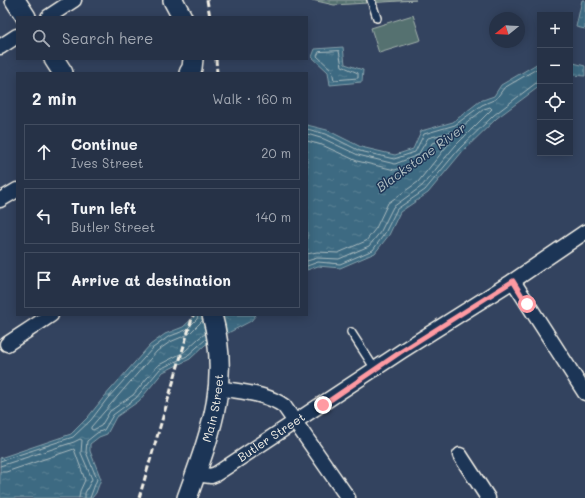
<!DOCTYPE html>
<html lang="en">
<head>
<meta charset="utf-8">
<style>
  body { margin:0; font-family:Mali,sans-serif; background:#323e52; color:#f1f3f6 }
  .controls { position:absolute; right:12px; top:12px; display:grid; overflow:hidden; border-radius:0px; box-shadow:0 2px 10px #0003 }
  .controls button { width:36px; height:36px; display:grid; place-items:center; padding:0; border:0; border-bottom:1px solid #424d60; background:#263247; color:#f1f3f6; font:20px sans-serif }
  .compass { position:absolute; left:489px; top:12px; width:36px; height:36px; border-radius:50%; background:#263247; box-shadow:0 2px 10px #0003; rotate:252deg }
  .stop { position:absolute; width:12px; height:12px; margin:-9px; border:3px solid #ff9aa2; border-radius:50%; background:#fff }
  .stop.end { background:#ff9aa2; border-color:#fff; box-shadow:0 1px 4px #0008 }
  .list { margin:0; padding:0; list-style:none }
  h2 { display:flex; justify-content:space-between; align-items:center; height:52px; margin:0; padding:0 16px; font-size:17px }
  h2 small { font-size:13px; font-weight:400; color:#a4aab4 }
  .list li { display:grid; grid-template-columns:26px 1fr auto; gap:12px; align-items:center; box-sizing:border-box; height:56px; margin:0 8px 8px; padding:0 8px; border:1px solid #424d60; border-radius:0px }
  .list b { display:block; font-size:15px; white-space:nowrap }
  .list p { margin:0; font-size:13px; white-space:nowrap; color:#a4aab4 }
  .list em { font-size:13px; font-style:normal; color:#a4aab4 }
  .icon { flex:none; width:22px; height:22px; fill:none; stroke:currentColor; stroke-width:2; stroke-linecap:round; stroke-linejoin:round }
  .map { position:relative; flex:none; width:585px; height:498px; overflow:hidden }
  .search { position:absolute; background:#263247; box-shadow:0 2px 10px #0003; left:16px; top:16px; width:292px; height:44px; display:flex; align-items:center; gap:10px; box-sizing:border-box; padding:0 14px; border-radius:0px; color:#a4aab4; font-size:15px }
  .panel { position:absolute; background:#263247; box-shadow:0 2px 10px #0003; left:16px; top:72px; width:292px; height:244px; border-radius:0px }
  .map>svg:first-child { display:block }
</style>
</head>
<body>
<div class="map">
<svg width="585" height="498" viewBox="0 0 585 498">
  <defs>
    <pattern id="park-dots" width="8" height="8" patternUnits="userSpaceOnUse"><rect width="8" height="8" fill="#54716f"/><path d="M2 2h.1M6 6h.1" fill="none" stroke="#6d8684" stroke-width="1.8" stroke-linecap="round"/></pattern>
    <pattern id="water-ripples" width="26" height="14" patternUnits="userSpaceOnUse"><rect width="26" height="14" fill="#3d6a82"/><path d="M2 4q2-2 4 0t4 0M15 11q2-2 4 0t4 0" fill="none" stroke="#5a8094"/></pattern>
  </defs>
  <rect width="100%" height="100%" fill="#33435f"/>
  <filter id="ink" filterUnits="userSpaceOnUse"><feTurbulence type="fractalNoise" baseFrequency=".025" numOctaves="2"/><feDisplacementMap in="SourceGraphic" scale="8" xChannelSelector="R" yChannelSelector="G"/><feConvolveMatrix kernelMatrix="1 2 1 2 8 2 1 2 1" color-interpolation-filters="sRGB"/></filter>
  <g filter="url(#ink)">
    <path fill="#54716f" stroke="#a4b1ac" d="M413,15l8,25 -42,13 -8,-25z"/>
    <path fill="url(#park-dots)" stroke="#a4b1ac" d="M312,0h104l-82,5z"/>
    <g fill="url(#water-ripples)" stroke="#86a0ab">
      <path d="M582,0h3v29l-9,-2z"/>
      <path d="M343,47l2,17 18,6 -1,12 -32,3 -2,-13 -16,-15 3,-8z"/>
      <path d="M540,62v24l-43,32 -35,34 -34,41 -28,19 -11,23 -14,18 -35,15 -22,-2 -11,4v-145l20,5 34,17 34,8 18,-6 8,-18 32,-9 27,-21 14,-5 7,-11z"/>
      <path d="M570,62l15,4v10l-15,-1z"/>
      <path d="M196,315h60l-5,6 -46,24 -15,14 -27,13 -24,29 -23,16 -9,17 -8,3 -9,7v7l11,28 -5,14 -4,5h-92v-40l71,-24 17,-17 16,-20 46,-52 15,-11 18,-7z"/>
    </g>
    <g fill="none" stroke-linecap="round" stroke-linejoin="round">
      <g stroke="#abbbbf" stroke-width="1">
        <path d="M339,51l3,15 16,7v5l-24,2 -2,-10 -15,-14 2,-4z"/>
        <path d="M307,129l19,5 34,17 34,8 21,-7 9,-18 31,-9 27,-20 14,-6 8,-11 36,-21"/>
        <path d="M307,134l17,5 34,16 37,9 23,-9 10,-17 30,-8 26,-21 6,-2 2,2 -37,37 -33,40 -29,21 -12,24 -12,15 -30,13 -22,-1 -10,3"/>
        <path d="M307,141l15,4 35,16 38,9 26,-9 4,-4 7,-14 17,-4 2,2 -33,41 -30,21 -12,25 -10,13 -28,12 -21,-1 -10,2"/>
        <path d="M307,266l11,-4 22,2 33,-14 12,-17 12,-24 28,-19 34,-41 35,-34 42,-32 4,-1"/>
        <path d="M202,321l-13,13 -19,8 -13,9 -66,76v2l2,1 8,-4 9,-15 23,-16 24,-29 27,-14 15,-14 6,-4"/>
        <path d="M0,461l73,-24 18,-17 16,-21 46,-51 15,-11 18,-7 11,-11 1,-4"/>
        <path d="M0,466l74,-24 6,-3 2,1 -1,13 11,26 -7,14v5"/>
        <path d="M0,472h6l68,-23 11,31 -5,11 -1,7"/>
        <path d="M90,498l7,-19 -11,-27 1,-11 10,-8 7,-3 9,-15 23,-17 24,-29 27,-13 19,-17"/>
      </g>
      <defs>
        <g id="lane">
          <path d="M371,0l6,18"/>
          <path d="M351,332l24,37"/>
        </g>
        <g id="street">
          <path d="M48,17l26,-17"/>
          <path d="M0,47l17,-11"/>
          <path d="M0,200l17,-10"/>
          <path d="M513,281l72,112"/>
          <path d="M7,344l44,-29"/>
          <path d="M219,388c21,4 48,5 65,18l64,92"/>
          <path d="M460,455l28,43"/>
          <path id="s1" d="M196,474l15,2 5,-2 186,-123 111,-70 72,-49"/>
        </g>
        <g id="secondary">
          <path d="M15,0l11,17"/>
          <path d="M173,0l9,17"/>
          <path d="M54,59l9,14"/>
          <path d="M189,73l3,-5 1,-9"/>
          <path id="s2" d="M187,498c23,-64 44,-115 25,-183"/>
        </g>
      </defs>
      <use href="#lane" stroke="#f4f1e8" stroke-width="10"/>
      <use href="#street" stroke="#f4f1e8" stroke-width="17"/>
      <use href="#secondary" stroke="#f4f1e8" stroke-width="22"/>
      <use href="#lane" stroke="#1d3557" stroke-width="7"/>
      <use href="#street" stroke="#1d3557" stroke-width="14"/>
      <use href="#secondary" stroke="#1d3557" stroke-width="19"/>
      <g stroke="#f4f1e8" stroke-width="3" stroke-dasharray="6 3" stroke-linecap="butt">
        <path d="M207,0l3,17"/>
        <path d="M216,59l1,14"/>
        <path d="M139,498l54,-183"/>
      </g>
    </g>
  </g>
  <g fill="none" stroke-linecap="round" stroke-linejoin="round" filter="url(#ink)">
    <path stroke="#ff9aa2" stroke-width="5" d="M323,405l79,-54 111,-70 14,23"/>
  </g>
  <g text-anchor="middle" stroke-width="3" stroke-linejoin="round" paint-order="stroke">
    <g font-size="12" fill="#f4f1e8" stroke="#1d3557">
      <text dy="4" stroke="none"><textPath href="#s2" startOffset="94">Main Street</textPath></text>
      <text dy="4" stroke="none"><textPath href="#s1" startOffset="87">Butler Street</textPath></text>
    </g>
    <g font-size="13" font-style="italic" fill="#b4c2c4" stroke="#1d3557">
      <text transform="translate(421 157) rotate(-36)" y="5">Blackstone River</text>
    </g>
  </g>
</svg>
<div class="controls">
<button>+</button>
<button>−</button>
<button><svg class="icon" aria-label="locate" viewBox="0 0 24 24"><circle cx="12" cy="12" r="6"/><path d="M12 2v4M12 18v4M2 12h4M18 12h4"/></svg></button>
<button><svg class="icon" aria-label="layers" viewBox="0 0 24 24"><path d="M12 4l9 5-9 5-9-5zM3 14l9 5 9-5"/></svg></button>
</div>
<svg class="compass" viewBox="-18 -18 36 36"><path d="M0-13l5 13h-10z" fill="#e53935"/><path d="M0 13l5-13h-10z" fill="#a4aab4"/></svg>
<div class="stop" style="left:527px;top:304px"></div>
<div class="stop end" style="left:323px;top:405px"></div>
<div class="search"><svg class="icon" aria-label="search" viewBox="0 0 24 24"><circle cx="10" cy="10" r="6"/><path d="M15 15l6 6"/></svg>Search here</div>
<section class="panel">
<h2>2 min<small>Walk · 160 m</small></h2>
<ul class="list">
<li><svg class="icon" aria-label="ahead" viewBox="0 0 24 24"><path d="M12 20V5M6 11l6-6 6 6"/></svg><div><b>Continue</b><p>Ives Street</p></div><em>20 m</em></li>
<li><svg class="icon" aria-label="left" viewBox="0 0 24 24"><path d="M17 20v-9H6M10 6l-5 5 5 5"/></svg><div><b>Turn left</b><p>Butler Street</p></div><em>140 m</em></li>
<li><svg class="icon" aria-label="arrive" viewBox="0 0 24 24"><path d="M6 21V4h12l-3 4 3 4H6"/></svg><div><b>Arrive at destination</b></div></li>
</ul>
</section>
</div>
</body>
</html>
